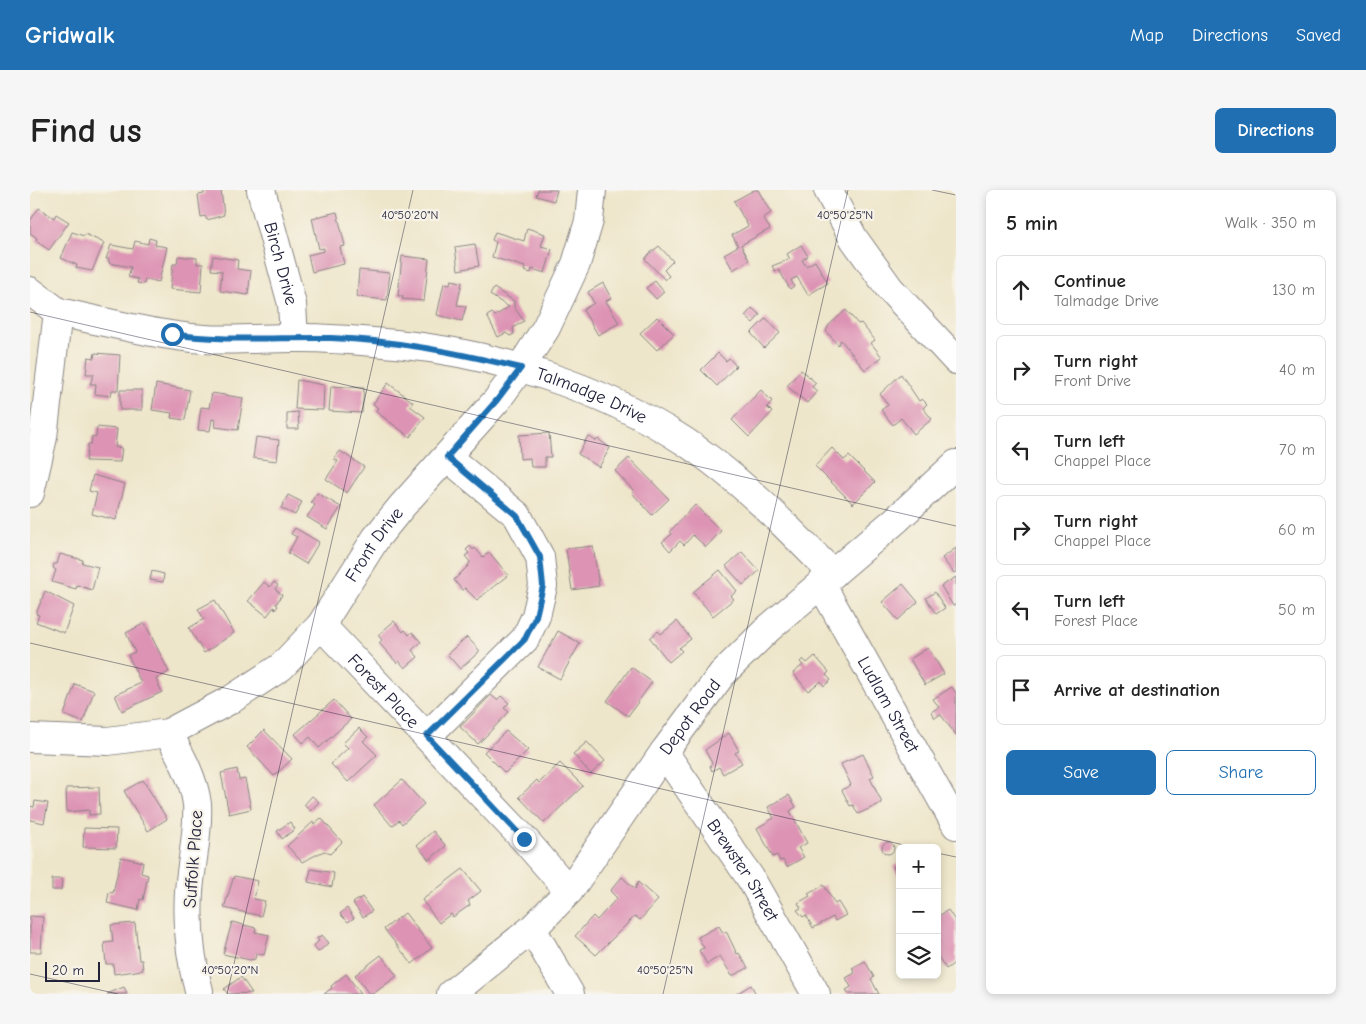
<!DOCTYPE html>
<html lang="en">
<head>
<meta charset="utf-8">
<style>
  body { margin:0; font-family:"Comic Neue",sans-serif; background:#f6f6f6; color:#222 }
  .controls { position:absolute; right:15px; bottom:15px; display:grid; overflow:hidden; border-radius:8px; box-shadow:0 2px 8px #0003 }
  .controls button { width:45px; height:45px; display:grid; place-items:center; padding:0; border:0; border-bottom:1px solid #e0e0e0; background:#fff; color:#222; font:25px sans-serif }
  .scale { position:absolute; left:15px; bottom:12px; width:55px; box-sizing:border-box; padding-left:5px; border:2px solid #22223b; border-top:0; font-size:14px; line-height:18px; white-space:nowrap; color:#22223b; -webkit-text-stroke:4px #f7f3e8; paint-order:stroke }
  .stop { position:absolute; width:15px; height:15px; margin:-11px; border:4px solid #1f6fb2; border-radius:50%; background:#fff }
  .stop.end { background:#1f6fb2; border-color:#fff; box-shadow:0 1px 5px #0008 }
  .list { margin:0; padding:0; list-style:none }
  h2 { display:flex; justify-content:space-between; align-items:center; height:65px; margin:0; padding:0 20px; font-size:21px }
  h2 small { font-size:16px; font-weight:400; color:#767676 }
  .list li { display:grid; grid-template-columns:32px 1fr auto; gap:15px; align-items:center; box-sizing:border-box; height:70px; margin:0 10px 10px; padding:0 10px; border:1px solid #e0e0e0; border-radius:8px }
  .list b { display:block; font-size:19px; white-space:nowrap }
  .list p { margin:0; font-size:16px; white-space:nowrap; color:#767676 }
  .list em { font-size:16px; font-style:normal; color:#767676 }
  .actions { display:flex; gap:10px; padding:15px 20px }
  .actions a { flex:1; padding:11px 0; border:1px solid #1f6fb2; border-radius:8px; text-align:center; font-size:18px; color:#1f6fb2 }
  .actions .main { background:#1f6fb2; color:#fff }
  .icon { flex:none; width:28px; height:28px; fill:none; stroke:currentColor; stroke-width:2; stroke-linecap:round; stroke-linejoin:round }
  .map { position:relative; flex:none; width:926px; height:804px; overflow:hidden; border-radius:8px }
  header { display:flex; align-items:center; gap:30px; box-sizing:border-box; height:70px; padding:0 25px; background:#1f6fb2; color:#fff }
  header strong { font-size:24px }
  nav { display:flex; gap:28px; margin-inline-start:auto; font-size:18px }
  .intro { display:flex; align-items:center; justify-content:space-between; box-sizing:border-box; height:120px; padding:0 30px }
  h1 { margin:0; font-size:35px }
  .button { padding:12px 22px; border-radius:8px; background:#1f6fb2; color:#fff; font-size:18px; font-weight:700 }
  main { display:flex; gap:30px; padding:0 30px }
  aside { flex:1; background:#fff; border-radius:8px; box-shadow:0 2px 8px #0003 }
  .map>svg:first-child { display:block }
</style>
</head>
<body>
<header>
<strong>Gridwalk</strong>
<nav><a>Map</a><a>Directions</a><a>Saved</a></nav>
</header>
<div class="intro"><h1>Find us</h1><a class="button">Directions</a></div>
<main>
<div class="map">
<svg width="926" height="804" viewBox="0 0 926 804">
  <rect width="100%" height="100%" fill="#f7f3e8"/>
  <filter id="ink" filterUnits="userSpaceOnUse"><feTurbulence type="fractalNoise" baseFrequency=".02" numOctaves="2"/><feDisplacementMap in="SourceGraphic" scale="10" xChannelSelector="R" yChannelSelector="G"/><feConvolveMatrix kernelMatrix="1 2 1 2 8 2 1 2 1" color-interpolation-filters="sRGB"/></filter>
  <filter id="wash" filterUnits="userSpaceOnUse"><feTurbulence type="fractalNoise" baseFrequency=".0096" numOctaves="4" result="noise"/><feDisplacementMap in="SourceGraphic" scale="20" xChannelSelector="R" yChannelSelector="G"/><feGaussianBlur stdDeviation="1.12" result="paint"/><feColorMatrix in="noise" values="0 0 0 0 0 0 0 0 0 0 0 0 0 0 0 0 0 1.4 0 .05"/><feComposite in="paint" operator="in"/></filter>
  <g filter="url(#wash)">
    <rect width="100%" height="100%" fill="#eee6ca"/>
    <g id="blocks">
      <g fill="#dd93b4">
        <path d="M174,0h17l3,25 -17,5 -2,-4 -4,1 -3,-22 6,-1z"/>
        <path d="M508,0h19l-3,11 -18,-5z"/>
        <path d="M724,0h4l13,23 -8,5 7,11 -29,16 8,15 -16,10 -9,-16 14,-8 -6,-11 16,-9 -14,-25z"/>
        <path d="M9,18l15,10 2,-4 13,8 -20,28 -13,-9 1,-3 -7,-5v-12z"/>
        <path d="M307,22l8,34 -5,1 4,17 -32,8 -4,-17 16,-4v-3l-5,1 -7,-31z"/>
        <path d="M497,38l18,6 -4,12 11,3 -7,24 -13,-4 -1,4 -7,-2 1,-4 -33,-10 4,-15 -4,-2 3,-8 29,9z"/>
        <path d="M42,42l12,4 1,-2 19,9 -12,28 -16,-3 1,-3 -16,-7z"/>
        <path d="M119,48l7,2 -1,5 12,2 -8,35 -14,-3 -1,5 -7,-1 1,-4 -10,-2 3,-10 -22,-4v-4h-3l5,-14 22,4 2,-8 13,3z"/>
        <path d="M445,54l4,22 -21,4 -3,-23z"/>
        <path d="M771,55l7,11 -6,4 4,6 9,-5 13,22 -20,12 -11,-18 -6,3 3,6 -4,3 -11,-19 -4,1 -3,-5 18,-7 -3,-5z"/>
        <path d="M629,56l14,15 -9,9 5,6 -4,4 -20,-21 4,-5z"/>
        <path d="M148,66l19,2v6h6l-2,28 -31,-3 3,-25h4z"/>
        <path d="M183,66l25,4 -1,9 14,2 -3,24 -28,-4 2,-20 -11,-1z"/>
        <path d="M372,66l27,3 -5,42 -22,-2 1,-3h-5z"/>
        <path d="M329,80l31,3 -3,27 -30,-3z"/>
        <path d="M421,90l11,2 -5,23 9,1 -4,15 -25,-6 7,-32 6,1z"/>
        <path d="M625,91l9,11 -8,7 -10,-11z"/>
        <path d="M573,93l8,15 -5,3 13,22 -21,12 -15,-25 11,-7 -6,-11z"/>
        <path d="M464,98l20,13v6l10,14 -11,7 1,6 -4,2 -4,-3 -8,4 -11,-21 5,-3 3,3 14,-9 -19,-12z"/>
        <path d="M722,118l8,7 -7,8 -8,-7z"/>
        <path d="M816,120l12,14 3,-1 14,17 -4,3 11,14 -17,13 -24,-30 -3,5 -12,-14 3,-6z"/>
        <path d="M627,127l17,17 -17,16 -17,-17z"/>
        <path d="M736,128l14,15 -16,15 -13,-15z"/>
        <path d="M65,163l25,2 -2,35h-6l-1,6 -16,-2 1,-10h-6l4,-10h-8l2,-17 6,1z"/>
        <path d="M688,163l8,8 3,-3 7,8 -19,20 -16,-16z"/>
        <path d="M771,180l15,13 -4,4 5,4 -10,12 -20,-17z"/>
        <path d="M871,184l18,27 3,-2 5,5 -4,4 9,11 -18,15 -13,-16 -8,7 -12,-15 7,-5 -8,-11z"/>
        <path d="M267,190l27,5 -1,25 -28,-1z"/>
        <path d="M358,193l25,19 -3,4 15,11 -15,20 -35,-26 3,-3 -5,-4z"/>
        <path d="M126,194l34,6 -5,30 -14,-2 1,-5 -20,-3z"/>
        <path d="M301,196l33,2 -2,25 -33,-2z"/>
        <rect x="90" y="200" width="22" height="20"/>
        <path d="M731,200l11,11 -5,6 5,5 -23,25 -17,-17z"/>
        <path d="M182,203l31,5 -5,32 -23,-3 1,-7 -4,-1 -2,12 -12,-1 3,-23 8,1z"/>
        <path d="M268,222l1,17h-12v-16z"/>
        <path d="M67,237l20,2 -2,18 7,1 -2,14 -34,-1 2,-17h3l1,-8 4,1z"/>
        <path d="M519,243l2,24h-6v10h-14l-1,-9 -10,1 -1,-24z"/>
        <path d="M558,246l8,5 2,-2 12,9 -11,19 -21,-13z"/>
        <path d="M226,247l23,3 -2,21 -24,-3z"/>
        <path d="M802,258l12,12 5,-4 26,26 -22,22 -38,-38z"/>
        <path d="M310,261l24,16 -17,26 -21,-14 12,-18 -4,-2z"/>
        <path d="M599,268l40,41 -17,16 -20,-22 2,-2 -19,-20z"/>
        <path d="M63,285l32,9 -9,36 -24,-6 5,-21 -8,-2z"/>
        <path d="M287,303l24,14 -14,22 -20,-12 8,-12 -4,-3z"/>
        <path d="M258,305l14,7 -7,13 -14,-7z"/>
        <path d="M665,315l26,26 -15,16 -13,-12 -9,10 -4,-4 -10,10 -8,-9 10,-8 -2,-3z"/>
        <path d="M265,338l24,14 -13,22 -18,-11 9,-16 -6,-3z"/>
        <path d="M440,356l3,4 2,-2 8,9 6,-5 19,23 -31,25 -12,-12 -3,2 -8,-10 14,-14 2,-4 -5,-6 4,-3 -3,-3z"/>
        <path d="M563,356l6,40 -27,4 -6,-41z"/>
        <path d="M926,358v24l-2,1 -12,-15z"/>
        <path d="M712,362l17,19 -16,14 -17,-19z"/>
        <path d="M30,364l23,6 -1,3 16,4 -6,23 -15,-5 -1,4 -24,-7 4,-12 -3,-2 1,-4h3z"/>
        <path d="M690,380l17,21 -6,5 3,3 -21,17 -20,-24z"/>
        <path d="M122,381l12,3 -1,8 -13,-2z"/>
        <path d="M926,387v27l-3,2 -12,-20z"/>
        <path d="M234,392l6,5 4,-5 4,3 -3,4 7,6 -6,9 2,2 -3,4 -1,-3 -7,9 -19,-15z"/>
        <path d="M873,394l15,18 -20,18 -16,-18z"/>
        <path d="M15,401l29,15 -10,27 -28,-11 3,-7 -3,-1z"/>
        <path d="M905,402l10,16 -9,6 -10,-16z"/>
        <path d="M185,410l19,33 -30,20 -15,-25 15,-9 -6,-10z"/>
        <path d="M364,431l9,11 2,-2 4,5 3,-3 9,10 -9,8 6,7 -13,11 -6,-7 -2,2 -18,-20 3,-3 -4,-5z"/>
        <path d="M647,431l14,18 -12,9 3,3 -13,11 -19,-24 8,-7 3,3z"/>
        <path d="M115,433l24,49 -13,7 6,13 -40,19 -7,-16 26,-12 -13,-28 7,-3 -9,-19z"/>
        <path d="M528,441l22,12 -20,36 -22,-12z"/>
        <path d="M437,447l13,14 -20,18 -13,-15z"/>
        <path d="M898,458l16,26 -19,11 -15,-26z"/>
        <path d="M785,466l14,16 -3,3 5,5 -7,6 -3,-5 -13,10 -15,-18 10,-8 -3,-3 3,-3 4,4z"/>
        <path d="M601,477l21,15 -24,34 -21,-15z"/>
        <path d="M45,494l19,7 -11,31 -19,-7z"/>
        <path d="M922,497l4,6v42l-16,-21 -5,4 -4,-6 8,-5 -6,-8z"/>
        <path d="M461,505l6,5 4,-4 8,7 -5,5 5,4 -31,32 -18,-17z"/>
        <path d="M304,510l17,19 -32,29 -9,-11 -7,6 -8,-9z"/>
        <path d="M329,538l9,9 -5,4 14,14 -29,27 -17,-18 17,-16 -5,-5z"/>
        <path d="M234,540l28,29 -18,17 -27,-29z"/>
        <path d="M476,541l22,19 -23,23 -21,-21z"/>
        <path d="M699,543l10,18 -4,2 7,10 -19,11 -4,-7 -7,4 -2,-5 2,-3 -7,-13z"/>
        <path d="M557,552l18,19 -14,13 -18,-20z"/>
        <path d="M833,564l11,22 -4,2 12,25 -24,11 -5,-9 -3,1 -8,-16 9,-5 -10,-21z"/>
        <path d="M530,573l23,23 -39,37 -25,-26 18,-17 2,3z"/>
        <path d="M207,579l2,11 6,-1 6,30 -22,5 -8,-41z"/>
        <path d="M113,590l24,39 -19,12 -24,-40z"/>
        <path d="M372,590l22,24 -22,20 -3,-4 -7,6 -18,-21z"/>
        <path d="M69,597l1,27 -11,1v-5l-22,2 -1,-24z"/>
        <path d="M759,605l7,12 -6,4 17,32 -9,5 6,9 -17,10 -4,-7 -3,1 -3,-6 -4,2 -16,-29 17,-10 -6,-11z"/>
        <path d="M282,606l7,6 -9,9 -6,-6z"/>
        <path d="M5,611l13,2 -4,20 -14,-3v-14l4,1z"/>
        <path d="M291,628l21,24 -12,12 -6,-3 -22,11 -15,-16 26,-24 1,2z"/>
        <path d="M260,632l5,7 -13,10 -5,-8z"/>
        <path d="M54,638l33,1 -1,19 -33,-1z"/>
        <path d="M403,641l13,15 -17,14 -12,-15z"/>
        <circle cx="858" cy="658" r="6"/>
        <path d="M91,667l22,5 -2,11 7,2 -5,25 -3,-1 -2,11 -31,-7 2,-11 4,1z"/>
        <path d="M870,673v16l-7,-12z"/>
        <path d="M281,679l23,4 -2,14 -24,-5z"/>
        <path d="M433,679l18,22 -13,10 2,4 -17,12 -2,-3 -12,9 -17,-23z"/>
        <path d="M204,686l24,5 -4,18 11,2 -4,15 -37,-8z"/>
        <path d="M592,687l13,12 3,-7 20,18 -18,20 -5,-4 -39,39 -21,-19 18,-20 4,4 20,-22 -7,-7z"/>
        <path d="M22,689h10l-1,11h-9z"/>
        <path d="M794,695l11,19 3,-2 8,13 -11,6 -2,-4 -20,11 -7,-13 -3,2 -6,-7 4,-2 -3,-5 12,-7 -2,-2z"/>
        <path d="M332,707l10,14 -9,6 -10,-14z"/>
        <path d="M317,718l7,10 -6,4 -8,-8z"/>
        <path d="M918,720l8,12v40l-10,7 -9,-14v-11l3,-2 -3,-4v-21z"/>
        <path d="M375,723l27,35 -20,16 -28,-35z"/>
        <path d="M0,726l13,1 -2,35h-11z"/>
        <path d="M202,732l24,6 -1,4 14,3 -5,20 -8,-2 -1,6 -5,1 -27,-6z"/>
        <path d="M105,733l4,37h3l1,10 -29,4 -1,-10h-7l-2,-21 9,-1 -2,-17z"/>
        <path d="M689,736l4,7 3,-2 11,23 2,-1 9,15 -16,8 -12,-20 -13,8 -8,-14 5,-2 -6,-11z"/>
        <path d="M292,745l7,8 -11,9 -5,-6 6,-5 -2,-3z"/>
        <path d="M351,765l16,21 -24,18h-4l-14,-19z"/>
        <path d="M835,771l9,16 -3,2 8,15h-31l-2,-4 5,-3 -5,-9 9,-5 -3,-5z"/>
        <path d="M316,784l15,20h-37l8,-6 -1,-2z"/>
        <path d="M211,787l11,16 -24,1 -4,-5z"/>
        <path d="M721,795l5,9h-20z"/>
        <path d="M94,797l3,7h-20z"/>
      </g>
    </g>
  </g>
  <g filter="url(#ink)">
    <use href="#blocks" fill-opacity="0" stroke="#888482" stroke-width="1"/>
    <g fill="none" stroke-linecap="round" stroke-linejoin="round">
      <defs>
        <g id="minor">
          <path id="s1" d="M231,0l31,114 2,34"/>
          <path d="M798,0l26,49 36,50 66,71"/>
          <path d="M0,101l28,21 -15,125 -13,56"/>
          <path id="s2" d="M28,122c48,10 97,23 146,27 30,2 60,-1 90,-1 34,-1 68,3 102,6 98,9 205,43 288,97 55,36 103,86 149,133"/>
          <path id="s3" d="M791,394l135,241"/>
          <path id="s4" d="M291,435l203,214 45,52"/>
          <path d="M138,543c12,21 26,46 29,71 2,29 -6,58 -8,88 -2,33 1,66 10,99"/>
          <path d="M397,546l98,-97 11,-23 7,-30 -3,-29 -23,-42 -70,-58"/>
          <path id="s5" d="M0,548l78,3 60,-8 64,-34 49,-32 40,-42 55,-87 26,-32 95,-106 24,-33 25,-39 30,-64 13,-43 3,-31"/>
          <path id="s6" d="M634,562l87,127 65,115"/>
          <path d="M502,739l38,65"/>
          <path id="s7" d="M421,804l81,-65 37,-38 95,-139 58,-78 47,-46 128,-109 59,-55"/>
        </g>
      </defs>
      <use href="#minor" stroke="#888482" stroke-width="30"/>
      <use href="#minor" stroke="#fff" stroke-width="28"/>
    </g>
  </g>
  <g fill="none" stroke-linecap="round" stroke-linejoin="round" filter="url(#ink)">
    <path stroke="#1f6fb2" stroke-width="6" d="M142,144c53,8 105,3 159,4 64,2 127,15 190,30l-24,32 -50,57 70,59 23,41 3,29 -7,30 -11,23 -98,97 97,103"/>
  </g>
  <path fill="none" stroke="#22223b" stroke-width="1" stroke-opacity="0.45" d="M902,0l24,5M0,122l926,214M0,453l887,205M907,663l19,4M0,784l88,20M197,804l186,-804M633,804l185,-804"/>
  <g text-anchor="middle" stroke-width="4.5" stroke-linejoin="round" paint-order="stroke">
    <g font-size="18" fill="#22223b" stroke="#f7f3e8">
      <text dy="6" stroke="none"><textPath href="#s1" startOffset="76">Birch Drive</textPath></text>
      <text dy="6" stroke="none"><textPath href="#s2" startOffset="544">Talmadge Drive</textPath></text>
      <text dy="6" stroke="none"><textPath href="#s5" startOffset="424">Front Drive</textPath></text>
      <text dy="6" stroke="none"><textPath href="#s4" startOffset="91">Forest Place</textPath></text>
      <text dy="6" stroke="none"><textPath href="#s3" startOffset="138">Ludlam Street</textPath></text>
      <text dy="6" stroke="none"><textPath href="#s7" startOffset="369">Depot Road</textPath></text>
      <text transform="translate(163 669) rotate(-86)" y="6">Suffolk Place</text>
      <text dy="6" stroke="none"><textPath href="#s6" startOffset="142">Brewster Street</textPath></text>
    </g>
  </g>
  <g font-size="12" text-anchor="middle" fill="#22223b" stroke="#f7f3e8" stroke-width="4.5" stroke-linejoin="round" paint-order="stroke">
    <text x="380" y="29">40°50'20"N</text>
    <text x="815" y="29">40°50'25"N</text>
    <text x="200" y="784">40°50'20"N</text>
    <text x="635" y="784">40°50'25"N</text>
  </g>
</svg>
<div class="controls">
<button>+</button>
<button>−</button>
<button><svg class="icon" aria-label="layers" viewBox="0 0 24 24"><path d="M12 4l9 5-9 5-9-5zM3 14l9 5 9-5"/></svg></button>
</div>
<div class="scale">20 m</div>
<div class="stop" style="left:142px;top:144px"></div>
<div class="stop end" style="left:494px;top:649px"></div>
</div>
<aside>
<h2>5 min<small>Walk · 350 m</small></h2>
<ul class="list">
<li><svg class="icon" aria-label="ahead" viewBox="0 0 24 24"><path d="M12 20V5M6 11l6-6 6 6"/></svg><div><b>Continue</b><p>Talmadge Drive</p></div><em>130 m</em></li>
<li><svg class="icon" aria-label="right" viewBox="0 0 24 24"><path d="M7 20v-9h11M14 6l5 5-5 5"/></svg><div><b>Turn right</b><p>Front Drive</p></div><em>40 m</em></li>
<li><svg class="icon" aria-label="left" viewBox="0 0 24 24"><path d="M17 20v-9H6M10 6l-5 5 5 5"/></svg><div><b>Turn left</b><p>Chappel Place</p></div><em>70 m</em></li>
<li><svg class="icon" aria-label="right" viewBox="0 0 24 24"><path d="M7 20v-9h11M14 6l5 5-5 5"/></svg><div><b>Turn right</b><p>Chappel Place</p></div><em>60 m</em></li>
<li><svg class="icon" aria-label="left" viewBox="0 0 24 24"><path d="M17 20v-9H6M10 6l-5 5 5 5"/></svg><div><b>Turn left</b><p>Forest Place</p></div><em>50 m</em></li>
<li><svg class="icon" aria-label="arrive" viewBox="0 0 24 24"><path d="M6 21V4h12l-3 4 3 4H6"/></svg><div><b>Arrive at destination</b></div></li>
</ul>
<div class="actions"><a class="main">Save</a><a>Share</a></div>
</aside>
</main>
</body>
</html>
